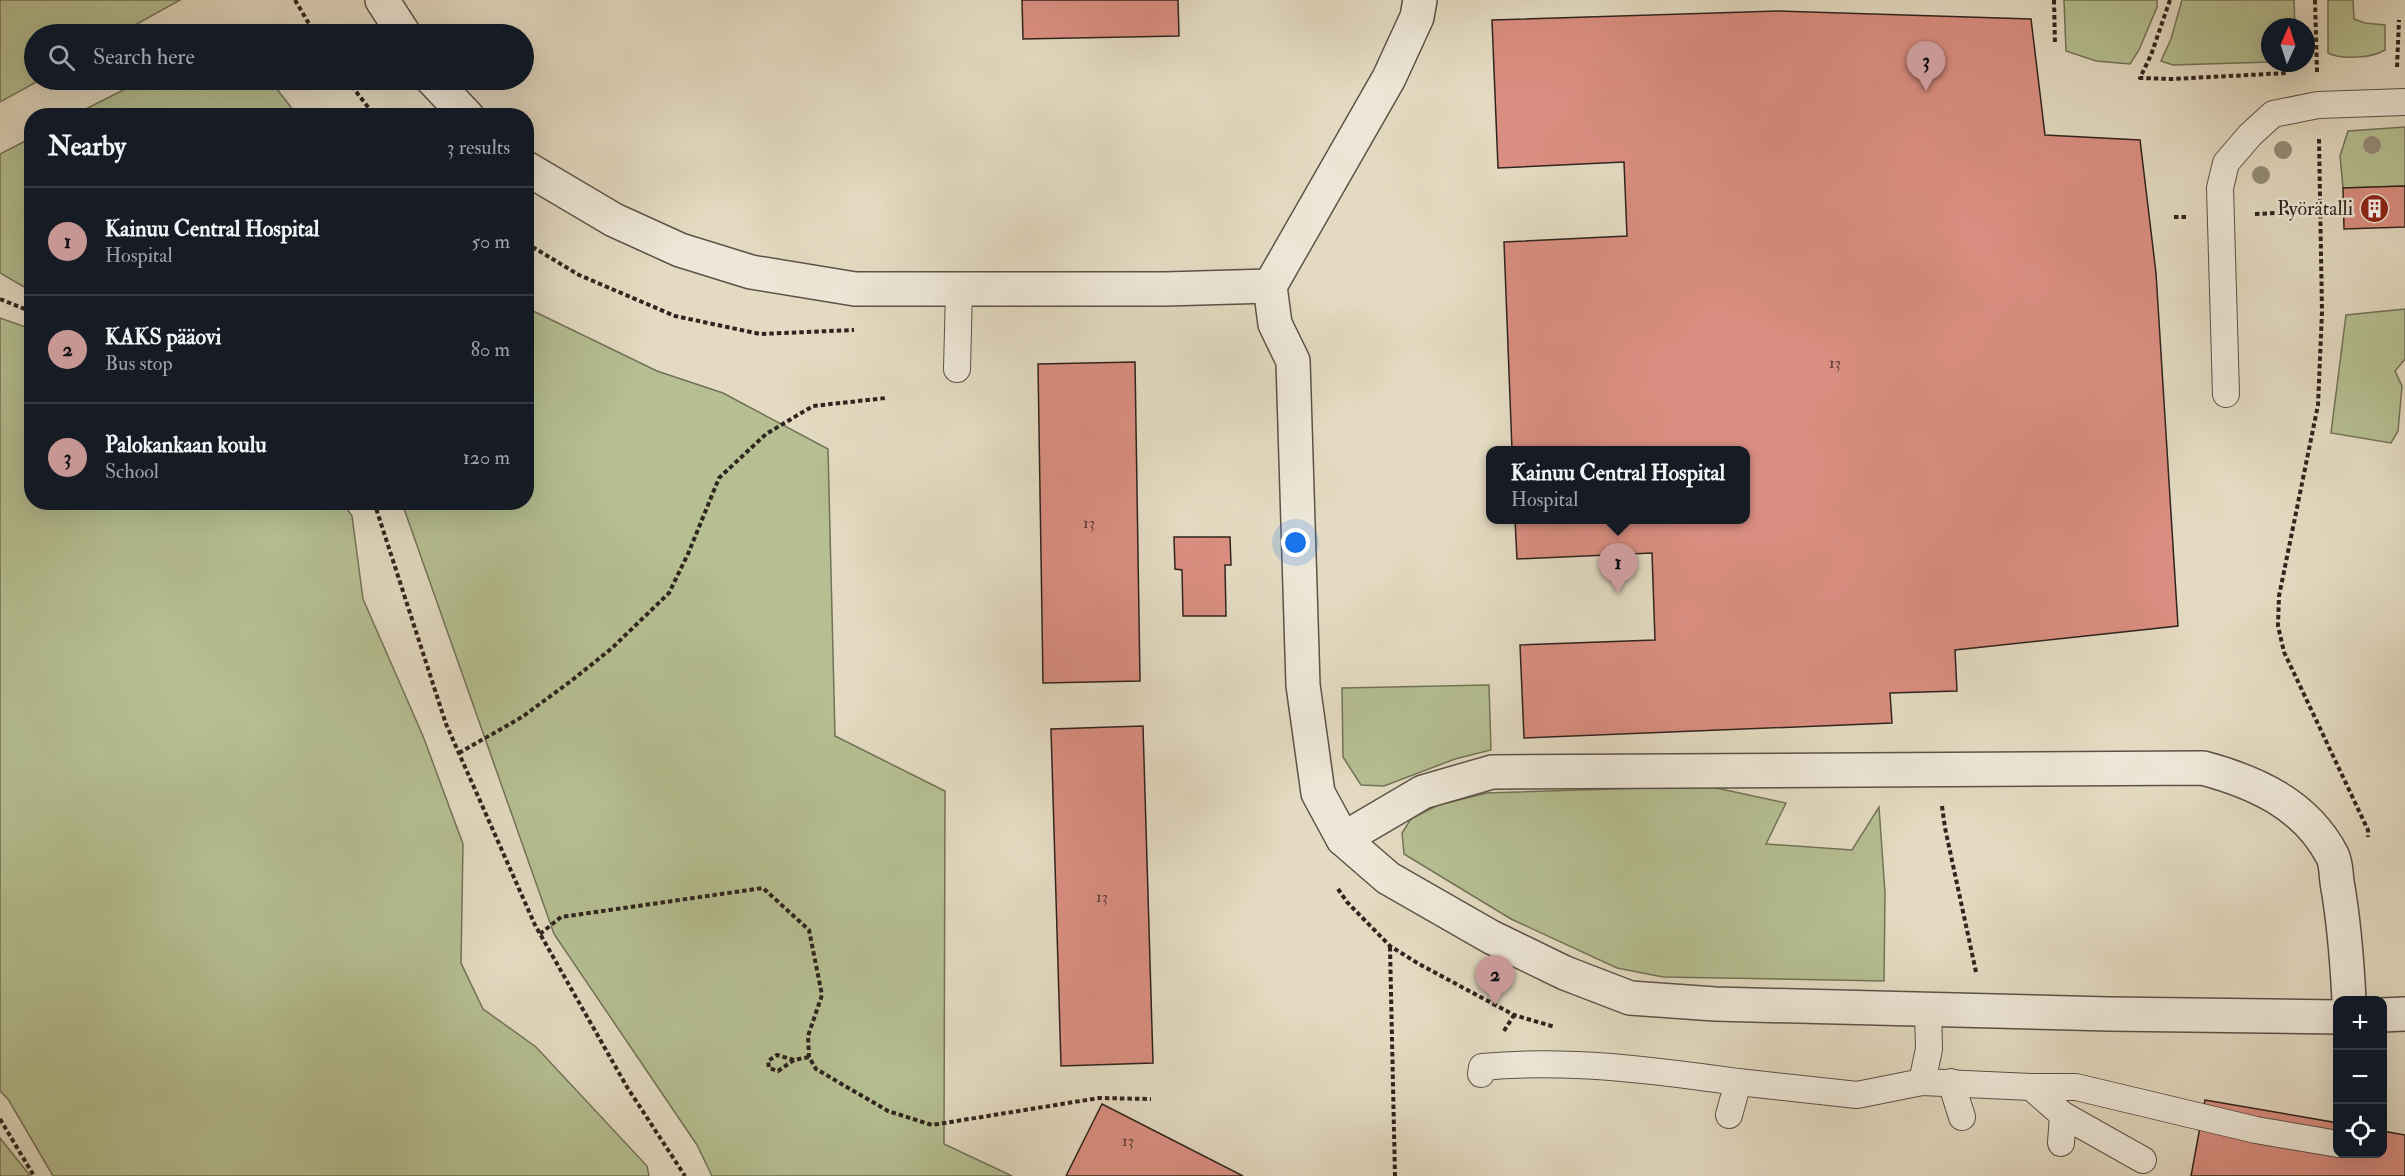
<!DOCTYPE html>
<html lang="en">
<head>
<meta charset="utf-8">
<style>
  body { margin:0; font-family:"IM FELL Double Pica",serif; background:#20242c; color:#f1f3f6 }
  .controls { position:absolute; right:18px; bottom:18px; display:grid; overflow:hidden; border-radius:12px; box-shadow:0 6px 24px #0002 }
  .controls button { width:54px; height:54px; display:grid; place-items:center; padding:0; border:0; border-bottom:2px solid #363941; background:#171b24; color:#f1f3f6; font:30px sans-serif }
  .compass { position:absolute; left:2261px; top:18px; width:54px; height:54px; border-radius:50%; background:#171b24; box-shadow:0 6px 24px #0002; rotate:3deg }
  .you { position:absolute; left:1296px; top:543px; width:21px; height:21px; margin:-15px; border:4px solid #fff; border-radius:50%; background:#1a73e8; box-shadow:0 0 0 9px #1a73e833 }
  .badge { display:grid; place-items:center; width:39px; height:39px; border-radius:50%; background:#c59692; color:#111; font-size:20px; font-weight:700 }
  .pin { position:absolute; translate:-50% -50px; filter:drop-shadow(0 2px 3px #0008) }
  .pin::after { content:''; position:absolute; top:32px; width:21px; height:18px; background:inherit; clip-path:polygon(0 0,100% 0,50% 100%) }
  .popup { position:absolute; left:1486px; top:446px; width:264px; height:78px; box-sizing:border-box; display:grid; place-content:center; border-radius:12px; background:#171b24; filter:drop-shadow(0 2px 4px #0005); font-size:20px; white-space:nowrap; color:#9ea1a6 }
  .popup b { font-size:22px; color:#f1f3f6 }
  .popup::after { content:''; position:absolute; left:50%; top:100%; margin-left:-12px; border:12px solid transparent; border-top-color:#171b24 }
  .list { margin:0; padding:0; list-style:none }
  h2 { display:flex; justify-content:space-between; align-items:center; height:78px; margin:0; padding:0 24px; font-size:26px }
  h2 small { font-size:20px; font-weight:400; color:#9ea1a6 }
  .list li { display:grid; grid-template-columns:39px 1fr auto; gap:18px; align-items:center; box-sizing:border-box; height:108px; padding:0 24px; border-top:2px solid #363941 }
  .list b { display:block; font-size:22px; white-space:nowrap }
  .list p { margin:0; font-size:20px; white-space:nowrap; color:#9ea1a6 }
  .list em { font-size:20px; font-style:normal; color:#9ea1a6 }
  .icon { flex:none; width:33px; height:33px; fill:none; stroke:currentColor; stroke-width:2; stroke-linecap:round; stroke-linejoin:round }
  .map { position:relative; flex:none; width:2405px; height:1176px; overflow:hidden }
  .search { position:absolute; background:#171b24; box-shadow:0 6px 24px #0002; left:24px; top:24px; width:510px; height:66px; display:flex; align-items:center; gap:15px; box-sizing:border-box; padding:0 21px; border-radius:33px; color:#9ea1a6; font-size:22px }
  .panel { position:absolute; background:#171b24; box-shadow:0 6px 24px #0002; left:24px; top:108px; width:510px; height:402px; border-radius:24px }
  .map>svg:first-child { display:block }
</style>
</head>
<body>
<div class="map">
<svg width="2405" height="1176" viewBox="0 0 2405 1176">
  <rect width="100%" height="100%" fill="#e3dac1"/>
  <filter id="stains"><feTurbulence type="fractalNoise" baseFrequency=".00333" numOctaves="4"/><feColorMatrix values="0 0 0 0 .2 0 0 0 0 .09 0 0 0 0 .02 0 0 0 .5 -.17"/></filter>
  <radialGradient id="worn" r=".72"><stop offset=".6" stop-color="#630" stop-opacity="0"/><stop offset="1" stop-color="#630" stop-opacity=".3"/></radialGradient>
  <g fill="#b5bf92" stroke="#727258" stroke-width="1.5">
    <path d="M0,0h180l-61,34h-85v46h6l-40,22z"/>
    <path d="M2064,0h93v7l-18,43 -9,14 -34,-3 -30,-10z"/>
    <path d="M2182,0h112l1,27h-25v35l-97,3 -12,-4 10,-22z"/>
    <path d="M2328,0h25l1,19 11,4 20,2v25c-13,8 -43,10 -57,3z"/>
    <path d="M143,80h127l27,35h-223z"/>
    <path d="M2405,127v59l-62,2 -3,-32 8,-25z"/>
    <path d="M31,138v153l-31,-18v-119z"/>
    <path d="M527,308l130,63 66,22 105,56 7,287 110,55 -1,353 68,32h-300l-15,-31 -143,-211 -152,-431 124,-1z"/>
    <path d="M2405,309v50l-10,12 7,15 -4,45 -7,12 -60,-10 15,-118z"/>
    <path d="M0,318l31,11 1,173 311,1 9,13 11,83 60,137 40,108 -2,119 22,46 53,38 111,119 2,10h-596l-45,-77 -8,-8z"/>
    <path d="M1489,685l2,65 -36,9 -71,27 -23,-1 -18,-28 -1,-69z"/>
    <path d="M1707,786l79,17 -20,41 86,6 27,-43 6,86 -1,88 -221,-4 -46,-9 -106,-49 -107,-65 -2,-21 9,-14 27,-14 49,-12z"/>
    <path d="M0,1138l28,35 2,3h-30z"/>
  </g>
  <g fill="#da8e81" stroke="#30241e" stroke-width="1.5">
    <path d="M1022,0h156l1,36 -156,3z"/>
    <path d="M1778,11l253,8 14,116 95,5 16,133 22,353 -223,24 2,41 -67,2 2,30 -368,15 -4,-93 135,-5 -3,-87 -135,6 -2,-39h231v-70h-234l-8,-208 123,-6 -3,-74 -126,6 -6,-148z"/>
    <path d="M2405,186v41l-61,2 -1,-41z"/>
    <path d="M1135,362l5,319 -97,2 -5,-319z"/>
    <path d="M1174,537h56l1,28h-6l1,51h-43l-1,-46 -7,-1z"/>
    <path d="M1143,726l10,337 -92,3 -10,-337z"/>
    <path d="M2205,1100l133,23v31h44v-23l23,4v41h-214z"/>
    <path d="M1102,1104l141,72h-177z"/>
  </g>
  <g fill="none" stroke-linecap="round" stroke-linejoin="round">
    <defs>
      <g id="lane">
        <path d="M957,369l2,-79"/>
        <path d="M2226,394l-6,-206 6,-25 24,-28 23,-21 45,-9 87,-3"/>
        <path d="M1481,1074l1,-7c89,-8 169,3 256,15"/>
        <path d="M1922,1082l7,-33 -1,-40"/>
        <path d="M1951,1082l11,35"/>
        <path d="M2031,1087h45l180,43 82,14"/>
        <path d="M1729,1115l9,-33 119,13 65,-13 109,5 32,28 -2,28"/>
        <path d="M2063,1115l80,45"/>
      </g>
      <g id="street">
        <path d="M382,0l22,34"/>
        <path d="M1420,0l-3,17 -28,61 -119,208 5,38 18,37 10,324 15,108 25,46 45,39 103,59 74,36 65,25 85,6 394,10 229,3"/>
        <path d="M433,80l34,36"/>
        <path d="M526,168l88,52 66,30 71,22 104,17h310l105,-3"/>
        <path d="M1343,839l80,-47 69,-20 711,-4c52,14 102,36 129,87 4,7 4,18 5,27 7,39 10,78 12,118"/>
        <path d="M2382,1015l23,-1"/>
      </g>
    </defs>
    <use href="#lane" stroke="#5d5247" stroke-width="28"/>
    <use href="#street" stroke="#5d5247" stroke-width="36"/>
    <g stroke="#30241e" stroke-width="4" stroke-dasharray="4.5 3" stroke-linecap="butt">
      <path d="M295,0l20,34"/>
      <path d="M2054,0l1,45"/>
      <path d="M2170,0l-19,55 -11,23 32,1 115,-6"/>
      <path d="M2315,0l2,72"/>
      <path d="M2397,67l2,-47"/>
      <path d="M347,80l28,36"/>
      <path d="M2319,139l3,173 -4,93 -39,191 -1,30 6,26 84,178v7"/>
      <path d="M2255,214l65,-3"/>
      <path d="M2174,217h14"/>
      <path d="M526,243l53,32 96,41 85,18 94,-4"/>
      <path d="M0,299l32,13"/>
      <path d="M374,502l72,222 89,201 92,162 58,89"/>
      <path d="M459,753l63,-36 49,-36 40,-32 58,-56 19,-39 31,-76 47,-44 47,-28 73,-8"/>
      <path d="M1942,806l3,22 31,144"/>
      <path d="M1338,889l9,13 43,44 29,18 95,51 41,12"/>
      <path d="M540,934l21,-17 202,-29 46,42 13,65 -14,41 1,21 7,12 72,42 44,14 167,-27 52,1"/>
      <path d="M1390,947l5,229"/>
      <path d="M1504,1031l10,-16"/>
      <path d="M794,1060l-16,11 -9,-3 -1,-7 9,-6 17,5 15,-3"/>
      <path d="M0,1119l34,57"/>
    </g>
    <use href="#lane" stroke="#ede7d7" stroke-width="26"/>
    <use href="#street" stroke="#ede7d7" stroke-width="33"/>
  </g>
  <g fill="#938b77">
    <circle cx="2372" cy="145" r="9"/>
    <circle cx="2283" cy="150" r="9"/>
    <circle cx="2261" cy="175" r="9"/>
  </g>
  <defs>
    <symbol id="building-disc" viewBox="-11 -11 22 22"><circle r="9.5" fill="#8f2418" stroke="#ede7d7"/><path d="M-4-6H4V6H1V3H-1V6H-4ZM-2.5-4.3h1.7v1.8h-1.7ZM.8-4.3h1.7v1.8H.8ZM-2.5-1h1.7V.8h-1.7ZM.8-1h1.7V.8H.8Z" fill="#fff"/></symbol>
  </defs>
  <g fill-rule="evenodd">
    <use href="#building-disc" x="2358" y="192" width="33" height="33"/>
  </g>
  <g text-anchor="middle" stroke-width="5" stroke-linejoin="round" paint-order="stroke">
    <g font-size="16" fill="#5a3e37">
      <text x="1835" y="368">13</text>
      <text x="1089" y="528">13</text>
      <text x="1102" y="902">13</text>
      <text x="1128" y="1146">13</text>
    </g>
    <g font-size="20" fill="#30241e" stroke="#ede7d7" text-anchor="end">
      <text x="2353" y="215">Pyörätalli</text>
    </g>
  </g>
  <rect width="100%" height="100%" filter="url(#stains)"/>
  <rect width="100%" height="100%" fill="url(#worn)"/>
</svg>
<div class="controls">
<button>+</button>
<button>−</button>
<button><svg class="icon" aria-label="locate" viewBox="0 0 24 24"><circle cx="12" cy="12" r="6"/><path d="M12 2v4M12 18v4M2 12h4M18 12h4"/></svg></button>
</div>
<svg class="compass" viewBox="-18 -18 36 36"><path d="M0-13l5 13h-10z" fill="#e53935"/><path d="M0 13l5-13h-10z" fill="#9ea1a6"/></svg>
<div class="you"></div>
<div class="pin badge" style="left:1618px;top:593px">1</div>
<div class="popup"><b>Kainuu Central Hospital</b>Hospital</div>
<div class="pin badge" style="left:1495px;top:1005px">2</div>
<div class="pin badge" style="left:1926px;top:91px">3</div>
<div class="search"><svg class="icon" aria-label="search" viewBox="0 0 24 24"><circle cx="10" cy="10" r="6"/><path d="M15 15l6 6"/></svg>Search here</div>
<section class="panel">
<h2>Nearby<small>3 results</small></h2>
<ul class="list">
<li><span class="badge">1</span><div><b>Kainuu Central Hospital</b><p>Hospital</p></div><em>50 m</em></li>
<li><span class="badge">2</span><div><b>KAKS pääovi</b><p>Bus stop</p></div><em>80 m</em></li>
<li><span class="badge">3</span><div><b>Palokankaan koulu</b><p>School</p></div><em>120 m</em></li>
</ul>
</section>
</div>
</body>
</html>
